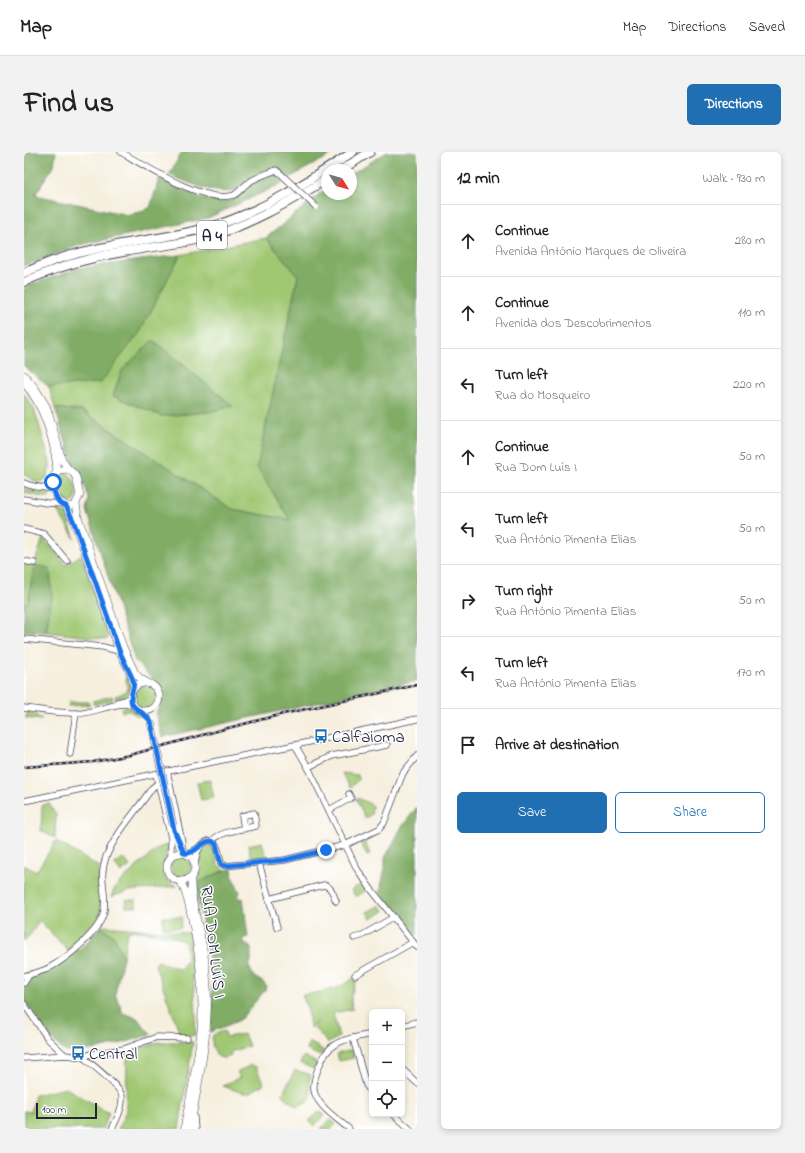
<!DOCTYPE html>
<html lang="en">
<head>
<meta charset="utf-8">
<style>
  body { margin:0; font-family:"Indie Flower",sans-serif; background:#f2f2f2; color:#222 }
  .controls { position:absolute; right:12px; bottom:12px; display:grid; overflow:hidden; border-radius:6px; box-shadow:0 2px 6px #0003 }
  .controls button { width:36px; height:36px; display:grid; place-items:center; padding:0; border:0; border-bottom:1px solid #e0e0e0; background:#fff; color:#222; font:20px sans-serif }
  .compass { position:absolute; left:297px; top:12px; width:36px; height:36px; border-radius:50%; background:#fff; box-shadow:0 2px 6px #0003; rotate:127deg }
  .scale { position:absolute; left:12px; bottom:10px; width:61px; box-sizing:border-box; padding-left:4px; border:2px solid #22223b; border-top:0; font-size:11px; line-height:14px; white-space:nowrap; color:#22223b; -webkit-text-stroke:3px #fff; paint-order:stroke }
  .stop { position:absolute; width:12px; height:12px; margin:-9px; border:3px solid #1a73e8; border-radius:50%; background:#fff }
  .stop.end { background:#1a73e8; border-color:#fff; box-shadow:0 1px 4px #0008 }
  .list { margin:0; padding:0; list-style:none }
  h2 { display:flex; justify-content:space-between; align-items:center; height:52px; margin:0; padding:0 16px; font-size:17px }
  h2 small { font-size:13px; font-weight:400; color:#767676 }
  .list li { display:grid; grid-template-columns:26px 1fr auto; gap:12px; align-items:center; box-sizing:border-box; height:72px; padding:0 16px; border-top:1px solid #e0e0e0 }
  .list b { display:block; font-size:15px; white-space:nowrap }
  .list p { margin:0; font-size:13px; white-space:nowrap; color:#767676 }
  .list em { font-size:13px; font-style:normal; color:#767676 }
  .actions { display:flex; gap:8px; padding:12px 16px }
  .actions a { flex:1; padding:9px 0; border:1px solid #1f6fb2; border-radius:6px; text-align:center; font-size:14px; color:#1f6fb2 }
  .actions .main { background:#1f6fb2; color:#fff }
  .icon { flex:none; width:22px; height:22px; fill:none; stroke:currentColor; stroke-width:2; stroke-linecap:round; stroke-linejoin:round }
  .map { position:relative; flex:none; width:393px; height:977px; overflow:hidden; border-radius:6px }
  header { display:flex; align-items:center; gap:24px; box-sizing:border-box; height:56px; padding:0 20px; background:#fff; border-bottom:1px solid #e0e0e0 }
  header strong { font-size:19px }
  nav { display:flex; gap:22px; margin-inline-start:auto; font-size:14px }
  .intro { display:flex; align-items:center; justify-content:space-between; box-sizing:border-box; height:96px; padding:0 24px }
  h1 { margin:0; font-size:28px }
  .button { padding:10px 18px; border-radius:6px; background:#1f6fb2; color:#fff; font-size:14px; font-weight:700 }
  main { display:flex; gap:24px; padding:0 24px }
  aside { flex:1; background:#fff; border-radius:6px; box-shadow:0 2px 6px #0003 }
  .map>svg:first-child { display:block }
</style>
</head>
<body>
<header>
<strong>Map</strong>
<nav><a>Map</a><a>Directions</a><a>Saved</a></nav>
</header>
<div class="intro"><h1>Find us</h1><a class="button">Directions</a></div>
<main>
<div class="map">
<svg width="393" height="977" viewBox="0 0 393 977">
  <rect width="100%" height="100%" fill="#fff"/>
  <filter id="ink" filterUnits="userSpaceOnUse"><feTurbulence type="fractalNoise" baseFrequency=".025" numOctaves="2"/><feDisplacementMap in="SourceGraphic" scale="8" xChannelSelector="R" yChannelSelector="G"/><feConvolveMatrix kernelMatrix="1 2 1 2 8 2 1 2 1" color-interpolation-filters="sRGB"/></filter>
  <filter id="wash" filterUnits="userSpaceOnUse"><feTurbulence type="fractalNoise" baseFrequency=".012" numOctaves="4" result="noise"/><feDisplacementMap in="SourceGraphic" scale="16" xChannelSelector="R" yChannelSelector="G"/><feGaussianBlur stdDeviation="0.9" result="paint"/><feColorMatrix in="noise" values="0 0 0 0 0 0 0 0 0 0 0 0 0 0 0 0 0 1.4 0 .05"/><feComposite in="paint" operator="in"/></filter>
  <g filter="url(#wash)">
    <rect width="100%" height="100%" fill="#f6efde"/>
    <g fill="#a0c873" stroke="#617557" fill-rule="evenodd">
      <path d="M242,86l32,38 -41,191 34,53 -59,-11 -150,-98 -27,-3 -6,-21 51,-5 40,-50 40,-77zM98,218l110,36 -24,6 -46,4 -49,-20z"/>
      <path d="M0,241l10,16 3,9 13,44v6l-4,11 -4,2 -5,1 -13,-7z"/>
      <path d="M38,321l7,1c7,7 9,18 6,27l-8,2c-10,-7 -16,-21 -5,-30z"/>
      <path d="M0,335l6,4h18l2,4 -2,3 -24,-5z"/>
      <path d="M31,355l11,7 9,25z"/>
      <path d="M19,386l23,27 15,-10 28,81 -2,3 -61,-7 6,-35 -18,-32 -6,38 -4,1v-40l10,1z"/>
      <path d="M105,525c3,13 1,19 -13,22l-1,-3c11,-3 15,-7 10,-18z"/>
      <circle cx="121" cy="545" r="12"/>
      <path d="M88,544l1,4 -19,5 -1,-4z"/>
      <path d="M45,550h20v3l-21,1z"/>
      <path d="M103,555h4l14,9h-7l-10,-6 -6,2 -1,-4z"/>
      <path d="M3,559c7,1 9,6 15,8v1l-16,-2z"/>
      <path d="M318,621l16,2 1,4 -9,9z"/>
      <path d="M186,628l4,18 -13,2 -4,-18z"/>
      <path d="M334,646l14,7v4l-1,1 1,4 -7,4 -9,-19z"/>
      <path d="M25,651l3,6 4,5 -1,24 -14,-7 1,-26z"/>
      <path d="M340,688l6,14 -3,2 -7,-14z"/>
      <path d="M32,689l43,26c0,15 5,42 -2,56 -5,12 -19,20 -28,29l-30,-32c-4,9 -8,14 -15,21v-76l12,7z"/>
      <path d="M238,690l5,18 -16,1 -2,-16z"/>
      <path d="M145,692c-2,19 -17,30 8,42l-48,5 -18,6 4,-9 7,-8 36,-32z"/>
      <path d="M186,694l4,4 4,15 7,5 -30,14c1,-4 4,-9 5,-13 2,-9 -4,-21 10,-25z"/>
      <circle cx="157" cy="715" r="10"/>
      <path d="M99,706l7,8 -9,7 -6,-9z"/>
      <path d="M338,731l5,7 -11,7 -5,-7z"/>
      <rect x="102" y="748" width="10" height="7"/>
      <path d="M356,753l4,6 -13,8 -4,-7z"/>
      <path d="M139,765h19l-1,11h-18z"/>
      <path d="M79,774l86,7 1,3 6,79 -1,20 -8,1 -7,-2 -25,-69 3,-4 21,8c11,-7 8,-16 6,-27l-15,-6 -37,-6 -6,3 -4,25 -8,-21 -14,-10z"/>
      <path d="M329,826l3,4c-4,10 -7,17 -3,27l-20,4 6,24 -11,6 -15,-16 5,-6 -8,7 -2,-18 -6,-15c17,-3 39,-5 51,-17z"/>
      <path d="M200,879l3,6 17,-3 5,12 -19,6 1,4c-7,3 -10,3 -16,-2l1,-1c-4,-6 -5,-11 -3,-18z"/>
      <path d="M135,890h34l-14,87h-61l8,-18 1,-58z"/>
      <path d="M285,890l14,8 -3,6 -13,-6z"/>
      <path d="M328,898l2,8 -15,3 -2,-7z"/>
      <path d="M280,904l13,7 -4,6 -13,-6z"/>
      <path d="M227,913l5,2 8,17 -15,9h-6l-20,-7 17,-9 -3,-5z"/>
      <path d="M271,918l16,5 -2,9 2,15 -14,8 -15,-12z"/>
      <path d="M42,936l43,25 -6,16h-72l-7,-2v-16l7,1 4,-17z"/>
      <path d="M296,959l5,3 -11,12 -5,-5z"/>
      <path d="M306,967l6,5 -5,5h-10z"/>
    </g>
    <g fill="#80ac65" stroke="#516750">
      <path d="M0,0h32l-2,13 -19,30 93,20 22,-7 9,-29 44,20 28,2 21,-18 24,-9 7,9 -75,35 -128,27 -56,21z"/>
      <path d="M158,0h154l-47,26 -13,-10c-12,3 -22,7 -31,14 -3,3 -6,7 -10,8 -15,7 -50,-9 -66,-15z"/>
      <path d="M363,0h30v529l-255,56 -6,-23 8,-23 -29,-30 -48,-151 2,-11 -3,-10 -3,-8 -9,-13 -19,-60 27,3 150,98 58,11 -33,-53 41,-191 -32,-38 61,-50v6h24v-20z"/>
      <path d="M156,103l-40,77 -40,51 -51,4 -25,-21v-77l6,-4 50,-17z"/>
      <path d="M129,188l80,66 -25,6 -46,4 -49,-20 9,-26z"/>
      <path d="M10,413l16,3 2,29 -6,35 -18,-1 -4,3v-30l4,-1z"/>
      <path d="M393,655v129l-28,-31 -9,-13 5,-25v-9l16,-30z"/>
      <path d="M208,717l1,10 7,13 -2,5 1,2 4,-1 5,39 -5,1 1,4 7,6v13l-2,6 5,10 10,6 2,3 -1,4 -25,30 -29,12 1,-58 -17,-90 30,-14z"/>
      <path d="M77,775l14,10 8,21 -8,36 8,19 14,5 8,10 7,6c-26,9 -58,18 -87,18l-14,-13 -27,-39v-12l8,-12 50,-29z"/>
    </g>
  </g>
  <g filter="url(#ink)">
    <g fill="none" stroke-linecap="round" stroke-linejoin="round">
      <defs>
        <g id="minor">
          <path d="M97,0c24,14 85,53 113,43 5,-2 9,-9 14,-12 8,-6 19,-9 28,-13l6,5"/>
          <path d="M0,331c10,5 19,4 30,6"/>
          <path d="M0,347l23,4 14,1"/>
          <path d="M0,377l20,5 23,27"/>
          <path d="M0,409l10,2"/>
          <path d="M0,487l79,8 12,3 6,4"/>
          <path d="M93,550l9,-2 5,-4"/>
          <path d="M0,556c20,3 39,6 59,5 15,-2 36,-12 50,-8"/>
          <path d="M271,593l13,22 49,102 14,20 46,58"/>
          <path d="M46,602l6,-41"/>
          <path d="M284,615l24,-11 55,-11"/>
          <path d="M143,619l15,71v6"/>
          <path d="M132,622l15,64v19"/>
          <path d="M0,649l271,-56 122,-26"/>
          <path d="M305,658l22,-12 -2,-4"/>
          <path d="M188,689c8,-10 32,-12 44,-15l-2,-13 -12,3 2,13"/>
          <path d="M162,702c3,-1 7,-2 9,-4 6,-3 15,-16 21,-5 3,5 4,13 5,18l4,3 60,-6 60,-15 34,-16 5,-6 19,-50 14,-17"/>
          <path d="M235,711l18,64"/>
          <path d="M171,712l2,-11 3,-6"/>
          <path d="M245,747l55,-14c8,2 9,9 12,16"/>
          <path d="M330,786l7,-2 33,-19"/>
          <path d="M331,823l58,-33"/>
          <path d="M0,824c8,-2 16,-4 23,-7 18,-9 54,-38 57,-58 3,-20 -6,-32 2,-54 9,-23 32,-48 46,-69l6,-5"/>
          <path d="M0,831l5,-8"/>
          <path d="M0,852l24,35 17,16"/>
          <path d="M378,874l15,-4"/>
          <path d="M329,886l13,47 6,9"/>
          <path d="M59,905c7,6 38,30 39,39 1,11 -5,23 -10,33"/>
          <path d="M0,906l41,-3 18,2 8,-3 33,-5 33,-12 30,1"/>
          <path d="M378,917l15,14"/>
          <path d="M369,962l17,15"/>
          <path d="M170,965l1,12"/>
          <path d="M325,977c-11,-10 -28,-20 -34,-35 -5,-12 8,-42 19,-49 10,-7 26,-8 38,-11"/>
        </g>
        <g id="major">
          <path d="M0,223l11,13 11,18 3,8 13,46 6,9 5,4 3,4 4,18 -4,8 2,14 45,130 12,26 6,6 7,4"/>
          <path d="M0,231c20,22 32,61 33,90"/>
          <path d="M44,317l-8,1c-3,2 -6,5 -7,8 -3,10 5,28 17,28"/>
          <path d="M42,354l7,13c16,44 30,87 46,131 4,11 17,27 14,39"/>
          <circle cx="121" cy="545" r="14"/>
          <path d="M149,673l5,18 6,10"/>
          <circle cx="157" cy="715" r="14"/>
          <path d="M156,729c8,13 10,29 13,43 7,35 11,71 8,106 -3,33 -11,66 -17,99"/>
          <path d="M166,977c8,-47 20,-95 17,-143 -1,-14 -2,-29 -5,-43 -4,-21 -12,-44 -11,-66"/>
        </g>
        <g id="highway">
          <path d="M317,18l29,-18"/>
          <path d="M0,121c23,-11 47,-19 72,-24 41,-9 84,-12 124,-25 48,-16 91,-45 133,-72"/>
          <path d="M0,130c32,-15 64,-24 99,-30 26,-5 52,-7 78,-13 46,-12 86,-36 126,-60"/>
        </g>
      </defs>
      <use href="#minor" stroke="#424153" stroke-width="7"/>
      <use href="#major" stroke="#424153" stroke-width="8"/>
      <use href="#highway" stroke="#424153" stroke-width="10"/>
      <use href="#minor" stroke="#fff" stroke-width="5.5"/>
      <use href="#major" stroke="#fff" stroke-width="7"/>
      <use href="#highway" stroke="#fff" stroke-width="8"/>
      <defs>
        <path id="rail" d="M0,615l69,-5 37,-7 94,-26 59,-15 134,-29"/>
      </defs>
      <use href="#rail" stroke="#22223b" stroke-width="2.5"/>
      <use href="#rail" stroke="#fff" stroke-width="1" stroke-dasharray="3" stroke-linecap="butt"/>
      <defs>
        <path id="minor-bridge" d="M258,23l34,32"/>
        <path id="major-bridge" d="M127,570l22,103"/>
      </defs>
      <use href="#minor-bridge" stroke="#424153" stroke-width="7" stroke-linecap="butt"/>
      <use href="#major-bridge" stroke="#424153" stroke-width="8" stroke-linecap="butt"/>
      <use href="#minor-bridge" stroke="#fff" stroke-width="5.5"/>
      <use href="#major-bridge" stroke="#fff" stroke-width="7"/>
    </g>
  </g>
  <g fill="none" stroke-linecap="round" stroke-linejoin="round" filter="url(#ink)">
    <path stroke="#1a73e8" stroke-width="5" d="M29,330c1,10 2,21 13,24l7,14c16,43 31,86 46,130 4,10 10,20 14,30 3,9 -5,15 -1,24 4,7 13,8 19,18l23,108 10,23c12,2 17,-13 28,-12l4,3 5,20 4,2 60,-6 41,-10"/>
  </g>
  <defs>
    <symbol id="bus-bare" viewBox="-9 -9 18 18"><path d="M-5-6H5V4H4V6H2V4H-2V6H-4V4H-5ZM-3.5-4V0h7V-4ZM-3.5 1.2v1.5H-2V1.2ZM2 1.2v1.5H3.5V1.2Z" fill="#1f6fb2" stroke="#fff" stroke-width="2.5" paint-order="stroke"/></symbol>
  </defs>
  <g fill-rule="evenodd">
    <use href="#bus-bare" x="287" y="574" width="20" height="20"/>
    <use href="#bus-bare" x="44" y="891" width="20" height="20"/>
  </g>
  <g text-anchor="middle" stroke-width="3" stroke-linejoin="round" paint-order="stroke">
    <rect fill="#fff" stroke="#646476" stroke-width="1" x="173" y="69" width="30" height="28" rx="3"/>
    <g font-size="16" font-weight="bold" fill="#22223b">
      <text x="188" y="89">A 4</text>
    </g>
    <g font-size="17" fill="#22223b" stroke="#fff" text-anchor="start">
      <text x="308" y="590">Calfaioma</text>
      <text x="65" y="907">Central</text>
    </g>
    <g font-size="17" fill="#22223b" stroke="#fff">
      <text transform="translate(190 790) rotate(83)" y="6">RUA DOM LUÍS I</text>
    </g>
  </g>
</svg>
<div class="controls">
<button>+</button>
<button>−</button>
<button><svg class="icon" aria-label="locate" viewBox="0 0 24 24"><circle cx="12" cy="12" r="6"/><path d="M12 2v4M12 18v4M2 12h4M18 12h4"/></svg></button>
</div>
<svg class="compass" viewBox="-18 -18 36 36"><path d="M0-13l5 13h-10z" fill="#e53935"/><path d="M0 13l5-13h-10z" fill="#767676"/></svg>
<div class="scale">100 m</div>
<div class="stop" style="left:29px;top:330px"></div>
<div class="stop end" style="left:302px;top:698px"></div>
</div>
<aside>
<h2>12 min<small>Walk · 930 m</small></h2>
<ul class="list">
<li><svg class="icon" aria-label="ahead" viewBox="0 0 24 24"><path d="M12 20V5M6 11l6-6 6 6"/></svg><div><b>Continue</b><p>Avenida António Marques de Oliveira</p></div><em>280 m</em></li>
<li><svg class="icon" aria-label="ahead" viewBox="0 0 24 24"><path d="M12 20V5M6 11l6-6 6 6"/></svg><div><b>Continue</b><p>Avenida dos Descobrimentos</p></div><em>110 m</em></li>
<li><svg class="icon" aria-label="left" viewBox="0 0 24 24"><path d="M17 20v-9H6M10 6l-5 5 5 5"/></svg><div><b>Turn left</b><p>Rua do Mosqueiro</p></div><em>220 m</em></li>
<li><svg class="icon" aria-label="ahead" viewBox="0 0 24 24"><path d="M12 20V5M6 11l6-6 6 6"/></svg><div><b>Continue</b><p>Rua Dom Luís I</p></div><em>50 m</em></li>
<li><svg class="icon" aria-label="left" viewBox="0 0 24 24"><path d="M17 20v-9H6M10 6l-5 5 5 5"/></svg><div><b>Turn left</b><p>Rua António Pimenta Elias</p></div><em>50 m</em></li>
<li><svg class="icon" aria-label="right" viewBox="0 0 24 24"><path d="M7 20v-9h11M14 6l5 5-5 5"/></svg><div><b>Turn right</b><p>Rua António Pimenta Elias</p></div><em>50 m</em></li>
<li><svg class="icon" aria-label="left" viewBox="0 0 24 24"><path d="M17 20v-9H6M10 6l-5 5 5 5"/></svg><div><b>Turn left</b><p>Rua António Pimenta Elias</p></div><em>170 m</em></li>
<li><svg class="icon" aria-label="arrive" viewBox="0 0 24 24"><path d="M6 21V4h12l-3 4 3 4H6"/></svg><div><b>Arrive at destination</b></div></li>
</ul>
<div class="actions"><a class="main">Save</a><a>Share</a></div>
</aside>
</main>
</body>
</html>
